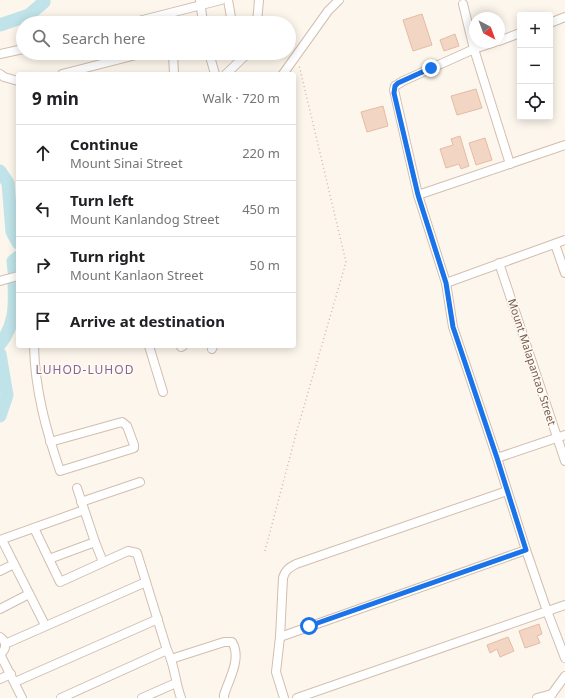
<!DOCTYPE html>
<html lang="en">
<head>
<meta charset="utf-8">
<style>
  body { margin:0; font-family:"Noto Sans",sans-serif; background:#f2f2f2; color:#202124 }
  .controls { position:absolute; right:12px; top:12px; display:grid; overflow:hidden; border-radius:4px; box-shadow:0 2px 10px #0003 }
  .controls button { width:36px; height:36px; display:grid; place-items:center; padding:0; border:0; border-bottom:1px solid #e0e0e0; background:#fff; color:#202124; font:20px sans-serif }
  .compass { position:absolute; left:469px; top:12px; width:36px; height:36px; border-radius:50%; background:#fff; box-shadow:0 2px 10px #0003; rotate:139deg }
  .stop { position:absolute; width:12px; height:12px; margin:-9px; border:3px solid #1a73e8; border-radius:50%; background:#fff }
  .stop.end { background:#1a73e8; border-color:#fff; box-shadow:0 1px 4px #0008 }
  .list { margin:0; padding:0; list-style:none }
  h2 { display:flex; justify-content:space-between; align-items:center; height:52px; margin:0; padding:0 16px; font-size:17px }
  h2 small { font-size:13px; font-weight:400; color:#757577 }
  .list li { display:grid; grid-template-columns:26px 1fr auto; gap:12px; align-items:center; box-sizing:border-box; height:56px; padding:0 16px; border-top:1px solid #e0e0e0 }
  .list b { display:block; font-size:15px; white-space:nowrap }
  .list p { margin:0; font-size:13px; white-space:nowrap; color:#757577 }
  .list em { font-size:13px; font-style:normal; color:#757577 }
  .icon { flex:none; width:22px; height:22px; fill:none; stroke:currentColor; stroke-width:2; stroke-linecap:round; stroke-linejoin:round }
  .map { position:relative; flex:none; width:565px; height:698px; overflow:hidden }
  .search { position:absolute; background:#fff; box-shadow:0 2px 10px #0003; left:16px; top:16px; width:280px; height:44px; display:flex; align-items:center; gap:10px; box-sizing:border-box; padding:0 14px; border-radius:22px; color:#757577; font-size:15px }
  .panel { position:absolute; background:#fff; box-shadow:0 2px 10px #0003; left:16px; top:72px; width:280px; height:276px; border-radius:4px }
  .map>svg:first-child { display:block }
</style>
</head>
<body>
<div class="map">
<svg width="565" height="698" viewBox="0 0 565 698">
  <rect width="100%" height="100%" fill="#fdf6ec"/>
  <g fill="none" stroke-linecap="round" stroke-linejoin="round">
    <g stroke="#bfe3e8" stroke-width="13">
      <path d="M0,25l29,-10 15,-13 -1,-2"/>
      <path d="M0,171l8,12 4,49 6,11"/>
      <path d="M14,271l-1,-10 5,-4"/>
      <path d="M0,344c15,-19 15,-37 14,-60"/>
      <path d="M0,354l7,41 -7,21"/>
    </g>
  </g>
  <g fill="#f3d5c3" stroke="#e6bba3">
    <path d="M422,14l10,31 -19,6 -10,-31z"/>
    <path d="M455,34l4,12 -15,5 -4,-11z"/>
    <path d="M476,89l6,19 -25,7 -6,-19z"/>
    <path d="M383,106l5,20 -21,6 -6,-20z"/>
    <path d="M460,136l9,30 -8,3 -2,-5 -13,4 -6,-19 13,-4 -2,-6z"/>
    <path d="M485,138l7,22 -16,5 -7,-22z"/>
    <path d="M539,624l3,10 -5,2 3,7 -15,5 -6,-17z"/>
    <path d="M508,637l6,14 -14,6 -3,-8 -7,4 -3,-8z"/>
  </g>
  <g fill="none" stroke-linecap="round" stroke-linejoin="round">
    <defs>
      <g id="minor">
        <path d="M200,0l3,23"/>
        <path d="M228,0l4,23"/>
        <path d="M463,4l11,45 36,115"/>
        <path d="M131,23l90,-23"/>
        <path d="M257,23l2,-23"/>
        <path d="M550,23l15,-6"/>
        <path d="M499,41l21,-8"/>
        <path d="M495,42l-21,7 -71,32 -8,5 -1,4 24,105 28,88 7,44 44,131 29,92 21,61 18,47"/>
        <path d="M173,53l1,21"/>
        <path d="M209,53l6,21"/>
        <path d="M0,54l23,-5"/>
        <path d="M0,74l4,3 14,4"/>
        <path d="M62,74l82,-21"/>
        <path d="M226,74l22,-21"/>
        <path d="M283,74l45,-63 11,-11"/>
        <path d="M418,195l147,-50"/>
        <path d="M555,244l10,29"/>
        <path d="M499,263l66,198"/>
        <path d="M0,281l18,-5"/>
        <path d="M446,283l119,-43"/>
        <path d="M34,346c1,44 12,84 26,125l71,-22 3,-1v-3l-7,-19 -5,-4 -72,20"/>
        <path d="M149,346l14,46"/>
        <path d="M181,347l2,-1"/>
        <path d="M212,349l1,-3"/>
        <path d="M497,458l68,-23"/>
        <path d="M77,488l18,54"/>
        <path d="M81,502l59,-20"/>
        <path d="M34,528l26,54 68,-31 9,2 30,97c8,15 8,32 14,48"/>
        <path d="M0,540l84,-30"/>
        <path d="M2,540l43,85"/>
        <path d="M49,559l46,-17 8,20"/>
        <path d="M0,571l14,-7"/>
        <path d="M0,609l29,-15"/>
        <path d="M0,637c7,5 7,12 0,17"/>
        <path d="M280,637l246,-87"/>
        <path d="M5,644l141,-62"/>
        <path d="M0,654l22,44"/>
        <path d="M171,659l53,-17h8c10,16 -3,37 -8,53v3"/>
        <path d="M0,679l11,-5"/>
        <path d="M15,682l143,-63"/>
        <path d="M61,698l106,-48"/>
        <path d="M142,698l34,-15"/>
        <path d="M284,698l-8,-26 4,-35 3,-59c2,-8 6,-10 13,-14l211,-73"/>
        <path d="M297,698l268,-93"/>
        <path d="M537,698l15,-4"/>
        <path d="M549,698l16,-22"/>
      </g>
    </defs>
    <use href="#minor" stroke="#d1beb0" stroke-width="10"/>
    <path stroke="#d9b8a5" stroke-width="1.5" stroke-dasharray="1 3" stroke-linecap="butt" d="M265,551l31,-117 50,-172 -47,-197"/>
    <use href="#minor" stroke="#fff" stroke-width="8"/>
  </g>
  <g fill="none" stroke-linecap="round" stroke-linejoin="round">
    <path stroke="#1a73e8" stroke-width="5" d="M309,626l217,-76 -29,-92 -44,-131 -7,-44 -28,-88 -24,-102 1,-7 3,-3 33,-15"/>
  </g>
  <g text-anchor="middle" stroke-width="3" stroke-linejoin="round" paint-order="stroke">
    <g font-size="11" fill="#7a5c4d" stroke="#fffaf3">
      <text transform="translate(532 362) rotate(72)" y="4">Mount Malapantao Street</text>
    </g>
    <g font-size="12" letter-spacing="1" fill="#846695" stroke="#fffaf3">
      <text x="85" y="374">LUHOD-LUHOD</text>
    </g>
  </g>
</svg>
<div class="controls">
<button>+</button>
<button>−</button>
<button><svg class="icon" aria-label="locate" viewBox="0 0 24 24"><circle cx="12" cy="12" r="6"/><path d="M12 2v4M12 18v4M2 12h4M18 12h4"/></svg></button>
</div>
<svg class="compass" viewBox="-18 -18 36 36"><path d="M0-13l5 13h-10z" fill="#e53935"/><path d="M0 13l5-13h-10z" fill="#757577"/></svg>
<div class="stop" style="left:309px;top:626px"></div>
<div class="stop end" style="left:431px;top:68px"></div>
<div class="search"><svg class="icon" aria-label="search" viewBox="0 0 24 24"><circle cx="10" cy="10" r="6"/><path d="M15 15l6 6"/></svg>Search here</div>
<section class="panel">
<h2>9 min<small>Walk · 720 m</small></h2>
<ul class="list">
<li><svg class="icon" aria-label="ahead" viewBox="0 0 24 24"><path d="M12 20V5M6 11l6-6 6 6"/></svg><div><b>Continue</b><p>Mount Sinai Street</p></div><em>220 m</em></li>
<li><svg class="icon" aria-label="left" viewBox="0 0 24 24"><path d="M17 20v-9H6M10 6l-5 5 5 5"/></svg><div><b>Turn left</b><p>Mount Kanlandog Street</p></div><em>450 m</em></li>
<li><svg class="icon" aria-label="right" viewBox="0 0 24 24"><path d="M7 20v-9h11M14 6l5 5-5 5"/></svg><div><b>Turn right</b><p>Mount Kanlaon Street</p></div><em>50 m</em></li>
<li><svg class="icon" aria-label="arrive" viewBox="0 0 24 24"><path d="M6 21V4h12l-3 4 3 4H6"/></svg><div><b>Arrive at destination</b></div></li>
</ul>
</section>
</div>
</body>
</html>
